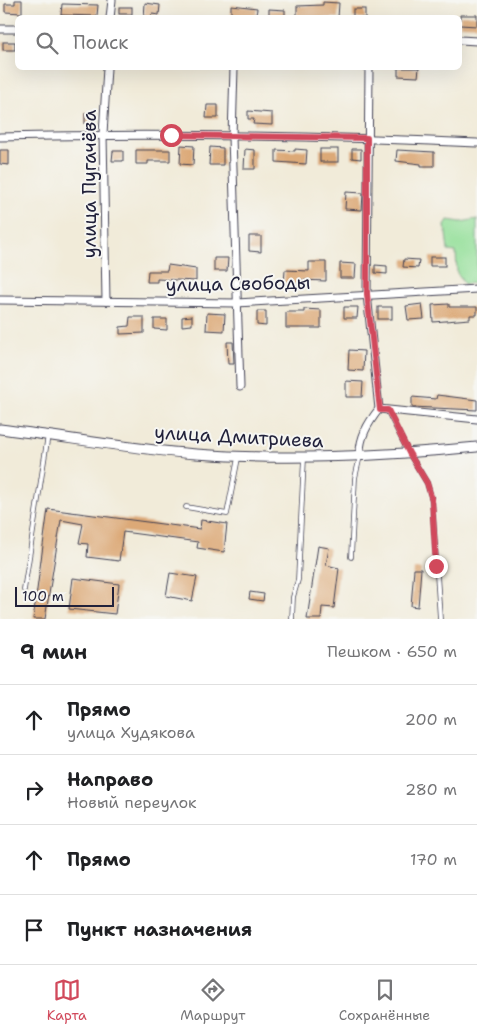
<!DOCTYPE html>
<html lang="ru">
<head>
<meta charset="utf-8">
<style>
  body { margin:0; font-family:"Shantell Sans",sans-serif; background:#f6f6f6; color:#202124 }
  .scale { position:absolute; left:15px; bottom:12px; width:99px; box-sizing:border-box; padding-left:5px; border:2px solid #22223b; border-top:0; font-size:14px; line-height:18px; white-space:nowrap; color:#22223b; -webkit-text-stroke:4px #f6f6f2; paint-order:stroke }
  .stop { position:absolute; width:15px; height:15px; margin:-11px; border:4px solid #d1495b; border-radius:50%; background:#fff }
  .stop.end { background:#d1495b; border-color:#fff; box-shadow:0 1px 5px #0008 }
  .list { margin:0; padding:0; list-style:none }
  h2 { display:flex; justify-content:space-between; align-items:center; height:65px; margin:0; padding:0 20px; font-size:21px }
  h2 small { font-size:16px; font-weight:400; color:#757577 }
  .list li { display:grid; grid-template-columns:32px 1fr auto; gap:15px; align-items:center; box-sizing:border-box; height:70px; padding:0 20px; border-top:1px solid #e0e0e0 }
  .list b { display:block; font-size:19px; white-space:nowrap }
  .list p { margin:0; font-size:16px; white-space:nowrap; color:#757577 }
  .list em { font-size:16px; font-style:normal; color:#757577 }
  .icon { flex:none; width:28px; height:28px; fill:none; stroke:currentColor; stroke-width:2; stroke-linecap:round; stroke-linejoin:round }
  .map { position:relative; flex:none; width:477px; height:619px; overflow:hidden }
  .search { position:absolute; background:#fff; box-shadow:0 5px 20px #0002; left:15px; right:15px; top:15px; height:55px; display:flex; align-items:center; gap:12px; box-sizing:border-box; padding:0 18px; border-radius:8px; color:#757577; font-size:19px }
  .sheet { height:345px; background:#fff }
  nav { display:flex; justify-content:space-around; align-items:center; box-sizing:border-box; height:70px; border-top:1px solid #e0e0e0; background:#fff; font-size:14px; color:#757577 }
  nav a { display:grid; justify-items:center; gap:2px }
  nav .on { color:#d1495b }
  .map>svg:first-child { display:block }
</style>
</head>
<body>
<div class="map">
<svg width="477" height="619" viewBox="0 0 477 619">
  <rect width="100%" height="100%" fill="#f6f6f2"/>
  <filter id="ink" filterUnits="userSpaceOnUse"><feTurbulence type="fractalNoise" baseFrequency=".02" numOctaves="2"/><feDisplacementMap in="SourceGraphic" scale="10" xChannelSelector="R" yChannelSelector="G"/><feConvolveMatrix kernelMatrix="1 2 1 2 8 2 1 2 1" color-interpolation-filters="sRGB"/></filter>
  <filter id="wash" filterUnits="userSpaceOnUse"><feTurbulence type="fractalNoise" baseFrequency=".0096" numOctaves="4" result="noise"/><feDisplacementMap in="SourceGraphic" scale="20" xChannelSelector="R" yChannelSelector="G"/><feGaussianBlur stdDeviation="1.12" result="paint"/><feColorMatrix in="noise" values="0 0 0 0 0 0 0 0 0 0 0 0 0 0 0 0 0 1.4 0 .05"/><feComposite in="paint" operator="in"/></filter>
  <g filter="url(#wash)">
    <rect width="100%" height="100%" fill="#f1ebd9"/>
    <path fill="#96e09b" stroke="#5c816b" d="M477,219v64l-13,1 -7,-11 -1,-21 -8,-1 -3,-26 3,-5 13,2z"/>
    <g id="blocks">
      <g fill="#dca977">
        <path d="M15,0h7v13l-17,-1v-8h10z"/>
        <path d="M323,2l16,1 -1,15h-41v-12l26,-1z"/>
        <path d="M145,3l15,2 -1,10 -7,-1 -2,4h-6z"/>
        <path d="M62,4l36,1 -1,11 -36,-1z"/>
        <path d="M231,5l26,3 -1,10 -25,-1z"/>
        <rect x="119" y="7" width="13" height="7"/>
        <path d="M269,9l16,1v8h-16z"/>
        <rect x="353" y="9" width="12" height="9"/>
        <path d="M460,15h17v11l-17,-1z"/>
        <rect x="3" y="42" width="12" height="8"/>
        <path d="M398,68h21l-1,9 -20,-1z"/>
        <path d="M207,105h11v13h-12z"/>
        <path d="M248,111l24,2v12l-19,-1 1,-5h-6z"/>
        <path d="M85,113l10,1v10h-10z"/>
        <path d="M181,145l13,1 -1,19 -13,-1z"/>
        <path d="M210,147l13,1v17h-14z"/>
        <path d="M245,149l10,1v19h-11z"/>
        <path d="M295,149l12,1 -1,14 -30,-2v-12l19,1z"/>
        <rect x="320" y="149" width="18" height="13"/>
        <path d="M352,149h9v10l-9,-1z"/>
        <path d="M0,150h9v15l-9,-1z"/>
        <path d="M136,150h34v11h-22v3h-12z"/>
        <path d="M397,150l37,2v14h-13v-2l-25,-3z"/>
        <path d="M113,151h10v10h-11z"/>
        <path d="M346,192l17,1 -1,17 -17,-1z"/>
        <path d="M249,236h12v16l-12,-1z"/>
        <rect x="430" y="257" width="15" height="9"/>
        <path d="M214,258h14l-1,13h-13z"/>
        <path d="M404,259l15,1 -1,8 -15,-1z"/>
        <path d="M309,262h17v19l-26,-1v5l-16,-1 1,-14 24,1z"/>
        <path d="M340,263l16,1 -1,14h-15z"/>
        <path d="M168,265l28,4v12l-39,-2v3h-10l1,-11h19z"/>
        <path d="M375,265l12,1v8l-12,-1z"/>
        <path d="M422,304l2,15 -16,1 -2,-14z"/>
        <path d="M449,304v3h28v8h-7v4l-37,3 -1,-17z"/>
        <path d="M344,307h14l-1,11h-13z"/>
        <rect x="378" y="307" width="14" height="12"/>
        <path d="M304,309l17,1v18h-35v-16h18z"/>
        <path d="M257,311h9v15l-9,-1z"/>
        <path d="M207,313l18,1 -1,17 -18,-1z"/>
        <path d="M192,316v9l-10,1v-9z"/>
        <path d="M130,317h14v16l-24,1v-7l9,-1z"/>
        <path d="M154,319h13v11l-13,-1z"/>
        <path d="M227,342h6l1,22h-6z"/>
        <path d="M349,350l15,1 -1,20 -15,-1z"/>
        <path d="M346,381l17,1 -1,15h-16z"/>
        <path d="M437,395l40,5v10l-65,-3v-10l24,2z"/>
        <path d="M48,509l152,20 1,-9 26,4 -3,28 -27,-4 1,-6 -75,-10 -4,29 -32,-4 1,-13 -9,-1 4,-19 -22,-4 -16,99h-12z"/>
        <path d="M318,546l11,2 -3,17 13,3 -5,40 -12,-1 -1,12h-14z"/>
        <path d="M414,569h7l-3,38 -7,-1z"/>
        <path d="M170,573l27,4 -5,24 -26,-5z"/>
        <path d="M73,578l46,6 -4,30 -46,-5z"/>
        <path d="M250,592l14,2 -1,7 -14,-2z"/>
      </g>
    </g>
  </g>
  <g filter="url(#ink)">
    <use href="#blocks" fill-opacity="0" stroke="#414053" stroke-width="1"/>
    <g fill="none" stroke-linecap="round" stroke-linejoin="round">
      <defs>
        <g id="service">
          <path d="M387,410l22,43 18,30 5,17 8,119"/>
          <path d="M186,507l41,7 11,-56"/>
          <path d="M351,557l4,-79 5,-22"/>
          <path d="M24,590l24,-155"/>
          <path d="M292,619l1,-22 5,-17 6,-122"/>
        </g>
        <g id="minor">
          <path d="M110,18l2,-18"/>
          <path d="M0,29h18"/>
          <path d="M460,40l17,1"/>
          <path d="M234,68l-2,69 8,250"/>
          <path d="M0,137c159,-4 318,-1 477,6"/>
          <path d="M0,300l237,3 240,-14"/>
          <path d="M106,301l-3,-167 4,-66"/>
          <path d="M379,409l98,10"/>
          <path d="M360,456c-1,-18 8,-33 19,-47l-12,-115 2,-226"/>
        </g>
        <path id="tertiary" d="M0,429c65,8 131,20 196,25 94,7 187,2 281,-7"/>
      </defs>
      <use href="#service" stroke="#414053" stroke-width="5.5"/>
      <use href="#minor" stroke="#414053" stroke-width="9"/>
      <use href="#tertiary" stroke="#414053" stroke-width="11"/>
      <use href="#service" stroke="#fff" stroke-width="4"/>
      <use href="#minor" stroke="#fff" stroke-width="7"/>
      <use href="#tertiary" stroke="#fff" stroke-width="9"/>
    </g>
  </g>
  <g fill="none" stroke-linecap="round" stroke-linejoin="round" filter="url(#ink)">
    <path stroke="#d1495b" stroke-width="6" d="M171,135l196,3v156l13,116h8l21,43 18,30 5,17 4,66"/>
  </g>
  <g text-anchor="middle" stroke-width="4" stroke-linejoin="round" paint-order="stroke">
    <g font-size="19" fill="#22223b" stroke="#f6f6f2">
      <text transform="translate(89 184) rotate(-90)" y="7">улица Пугачёва</text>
      <text transform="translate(238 283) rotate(-1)" y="7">улица Свободы</text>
      <text transform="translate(239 436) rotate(3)" y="7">улица Дмитриева</text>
    </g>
  </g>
</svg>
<div class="scale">100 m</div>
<div class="stop" style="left:171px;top:135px"></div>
<div class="stop end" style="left:436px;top:566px"></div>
<div class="search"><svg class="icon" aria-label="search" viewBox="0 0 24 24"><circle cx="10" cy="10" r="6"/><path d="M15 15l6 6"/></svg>Поиск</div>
</div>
<section class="sheet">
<h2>9 мин<small>Пешком · 650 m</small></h2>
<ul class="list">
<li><svg class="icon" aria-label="ahead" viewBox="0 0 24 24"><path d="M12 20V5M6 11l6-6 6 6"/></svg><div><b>Прямо</b><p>улица Худякова</p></div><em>200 m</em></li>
<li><svg class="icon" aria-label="right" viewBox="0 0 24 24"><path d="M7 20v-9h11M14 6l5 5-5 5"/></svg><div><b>Направо</b><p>Новый переулок</p></div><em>280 m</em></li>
<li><svg class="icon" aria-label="ahead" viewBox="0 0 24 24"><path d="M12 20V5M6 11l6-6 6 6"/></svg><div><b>Прямо</b></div><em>170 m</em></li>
<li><svg class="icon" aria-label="arrive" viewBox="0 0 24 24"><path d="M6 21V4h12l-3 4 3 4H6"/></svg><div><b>Пункт назначения</b></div></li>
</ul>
</section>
<nav>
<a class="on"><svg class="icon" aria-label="map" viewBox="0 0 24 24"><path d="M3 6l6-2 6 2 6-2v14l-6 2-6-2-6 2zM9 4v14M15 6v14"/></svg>Карта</a>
<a><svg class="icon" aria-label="directions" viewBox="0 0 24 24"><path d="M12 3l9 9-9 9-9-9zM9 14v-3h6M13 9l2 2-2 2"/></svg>Маршрут</a>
<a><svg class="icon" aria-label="saved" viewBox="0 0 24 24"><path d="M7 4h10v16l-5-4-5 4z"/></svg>Сохранённые</a>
</nav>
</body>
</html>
